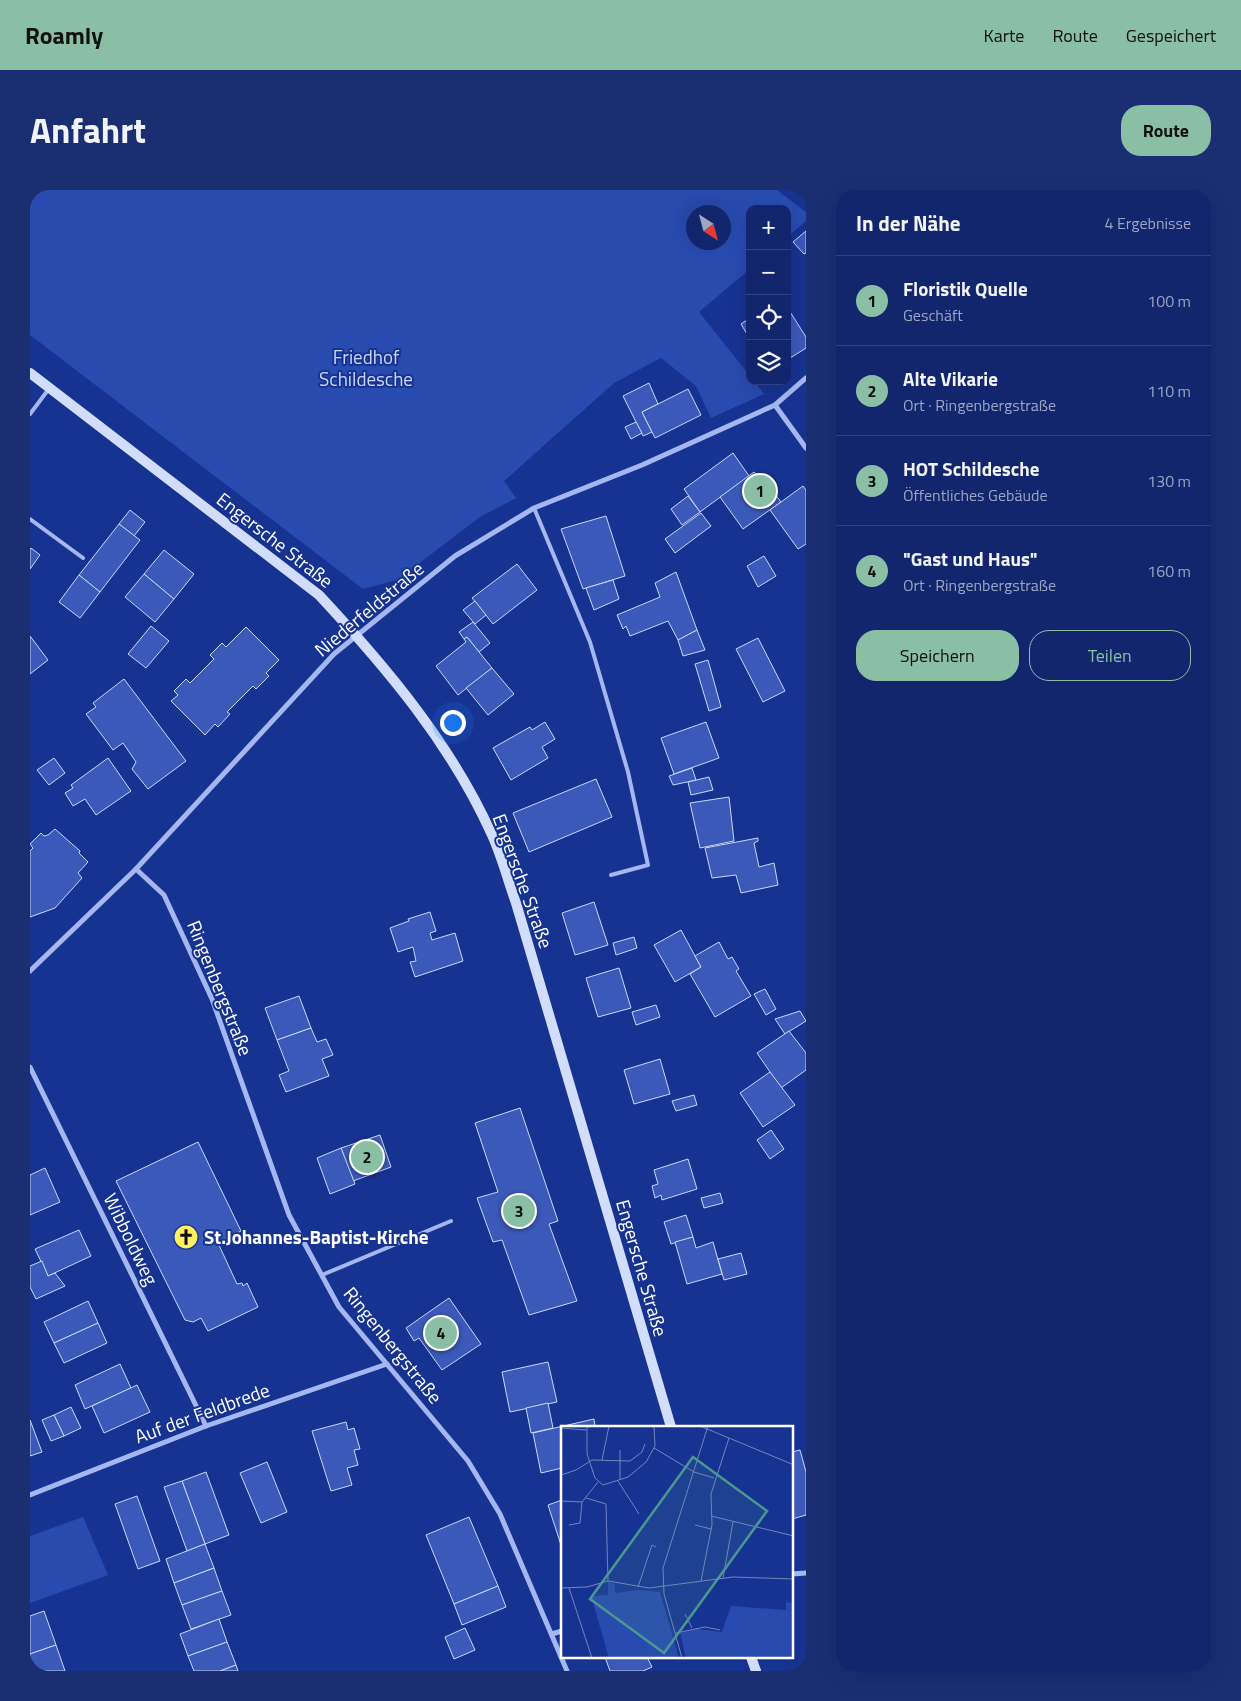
<!DOCTYPE html>
<html lang="de">
<head>
<meta charset="utf-8">
<style>
  body { margin:0; font-family:"Titillium Web",sans-serif; background:#1a2e72; color:#f1f3f6 }
  .controls { position:absolute; right:15px; top:15px; display:grid; overflow:hidden; border-radius:10px; box-shadow:0 5px 20px #0002 }
  .controls button { width:45px; height:45px; display:grid; place-items:center; padding:0; border:0; border-bottom:1px solid #304380; background:#11266d; color:#f1f3f6; font:25px sans-serif }
  .compass { position:absolute; left:656px; top:15px; width:45px; height:45px; border-radius:50%; background:#11266d; box-shadow:0 5px 20px #0002; rotate:144deg }
  .you { position:absolute; left:422px; top:532px; width:18px; height:18px; margin:-12px; border:4px solid #fff; border-radius:50%; background:#1a73e8; box-shadow:0 0 0 8px #1a73e833 }
  .badge { display:grid; place-items:center; width:32px; height:32px; border-radius:50%; background:#8abfa5; color:#111; font-size:16px; font-weight:700 }
  .pin { position:absolute; translate:-50% -50%; border:2px solid #fff; box-shadow:0 1px 5px #0006 }
  .list { margin:0; padding:0; list-style:none }
  h2 { display:flex; justify-content:space-between; align-items:center; height:65px; margin:0; padding:0 20px; font-size:21px }
  h2 small { font-size:16px; font-weight:400; color:#9ca5c2 }
  .list li { display:grid; grid-template-columns:32px 1fr auto; gap:15px; align-items:center; box-sizing:border-box; height:90px; padding:0 20px; border-top:1px solid #304380 }
  .list b { display:block; font-size:19px; white-space:nowrap }
  .list p { margin:0; font-size:16px; white-space:nowrap; color:#9ca5c2 }
  .list em { font-size:16px; font-style:normal; color:#9ca5c2 }
  .actions { display:flex; gap:10px; padding:15px 20px }
  .actions a { flex:1; padding:11px 0; border:1px solid #8abfa5; border-radius:20px; text-align:center; font-size:18px; color:#8abfa5 }
  .actions .main { background:#8abfa5; color:#111 }
  .icon { flex:none; width:28px; height:28px; fill:none; stroke:currentColor; stroke-width:2; stroke-linecap:round; stroke-linejoin:round }
  .map { position:relative; flex:none; width:776px; height:1481px; overflow:hidden; border-radius:20px }
  header { display:flex; align-items:center; gap:30px; box-sizing:border-box; height:70px; padding:0 25px; background:#8abfa5; color:#111 }
  header strong { font-size:24px }
  nav { display:flex; gap:28px; margin-inline-start:auto; font-size:18px }
  .intro { display:flex; align-items:center; justify-content:space-between; box-sizing:border-box; height:120px; padding:0 30px }
  h1 { margin:0; font-size:35px }
  .button { padding:12px 22px; border-radius:20px; background:#8abfa5; color:#111; font-size:18px; font-weight:700 }
  main { display:flex; gap:30px; padding:0 30px }
  aside { flex:1; background:#11266d; border-radius:20px; box-shadow:0 5px 20px #0002 }
  .map>svg:first-child { display:block }
</style>
</head>
<body>
<header>
<strong>Roamly</strong>
<nav><a>Karte</a><a>Route</a><a>Gespeichert</a></nav>
</header>
<div class="intro"><h1>Anfahrt</h1><a class="button">Route</a></div>
<main>
<div class="map">
<svg width="776" height="1481" viewBox="0 0 776 1481">
  <rect width="100%" height="100%" fill="#173391"/>
  <g fill="#294bb0" fill-rule="evenodd">
    <path d="M0,0h747l29,22v9l-19,16v-28h-37v60l-51,43 51,64v5h4l10,13 -53,24 -15,-32 -35,-28 -47,25 -110,98 12,17 -36,19 -83,63 -34,9 -333,-254zM664,22h30v30h-30z"/>
    <path d="M53,1327l25,58 -78,28v-67z"/>
  </g>
  <g fill="#3b59b8" stroke="#cbd7fb">
    <path d="M776,41v22l-2,1 -11,-12z"/>
    <path d="M757,117l19,30v11l-19,12z"/>
    <path d="M720,128v21l-9,-15z"/>
    <path d="M619,193l9,21 -16,8 10,20 -9,4 -20,-40z"/>
    <path d="M658,199l13,26 -46,23 -13,-26z"/>
    <path d="M606,232l6,11 -11,6 -6,-12z"/>
    <path d="M703,263l16,23 -49,36 -16,-23z"/>
    <path d="M724,282l18,24 3,-2 6,8 -38,27 -23,-32z"/>
    <path d="M773,296l3,4v54l-8,5 -28,-39z"/>
    <path d="M658,306l12,16 -18,13 -11,-16z"/>
    <path d="M100,320l15,12 -11,14 -15,-12z"/>
    <path d="M671,323l10,13 -36,27 -10,-14z"/>
    <path d="M576,326l19,60 -42,13 -22,-60z"/>
    <path d="M89,334l21,16 -40,52 -21,-17z"/>
    <path d="M1,358l9,7 -10,14v-19z"/>
    <path d="M134,360l30,24 -20,25 -30,-25z"/>
    <path d="M734,366l12,20 -18,11 -11,-21z"/>
    <path d="M487,374l20,26 -44,34 -21,-26z"/>
    <path d="M646,382l21,58 -19,10 -10,-19 -38,15 -4,-10 -3,3 -6,-14 43,-18 -5,-14z"/>
    <path d="M114,384l30,25 -19,23 -30,-25z"/>
    <path d="M49,385l21,17 -20,26 -21,-16z"/>
    <path d="M583,390l6,19 -25,11 -8,-22z"/>
    <path d="M445,411l11,14 -11,9 -12,-14z"/>
    <path d="M443,432l17,21 -11,9 -12,-15 -3,2 -5,-7z"/>
    <path d="M121,436l18,15 -23,27 -18,-14z"/>
    <path d="M216,437l33,33 -13,13 3,3 -13,13 -3,-3 -26,26 3,2 -12,13 -3,-3 -10,11 -34,-34 7,-6 -4,-4 12,-12 4,4 24,-24 -4,-4 12,-12 4,4z"/>
    <path d="M667,440l8,20 -22,6 -5,-16z"/>
    <path d="M0,446l18,24 -18,14z"/>
    <path d="M437,447l25,31 -34,27 -22,-29 30,-24 -2,-3z"/>
    <path d="M728,448l27,53 -22,11 -27,-53z"/>
    <path d="M678,470l13,47 -12,4 -14,-47z"/>
    <path d="M462,478l22,26 -26,21 -22,-27z"/>
    <path d="M94,489l62,82 -38,28 -16,-20 4,-7 -13,-19 -10,7 -27,-36 10,-7 -3,-4z"/>
    <path d="M515,532l10,17 -13,8 6,11 -37,22 -18,-32 37,-21 2,3z"/>
    <path d="M676,532l13,36 -45,16 -13,-36z"/>
    <path d="M24,568l11,15 -16,12 -12,-15z"/>
    <path d="M78,568l23,33 -35,24 -11,-16 -12,7 -8,-13 8,-5 -2,-3z"/>
    <path d="M662,578l4,12 -23,5 -4,-9z"/>
    <path d="M679,587l4,13 -22,5 -3,-13z"/>
    <path d="M566,589l16,38 -83,35 -16,-39z"/>
    <path d="M699,607l5,44 -34,7 -10,-45z"/>
    <path d="M25,639l25,22 -1,2 9,9 -10,11 4,5 -27,30 -25,9v-66l3,-3 -3,-4 11,-11 3,3 4,-1z"/>
    <path d="M728,648v3l-4,2 5,24 15,-4 4,22 -37,8 -5,-18 -24,3 -7,-30z"/>
    <path d="M564,712l14,43 -33,10 -13,-42z"/>
    <path d="M400,722l6,19 -6,2 2,7 23,-7 8,28 -48,16 -5,-15 6,-1 -3,-14 -15,5 -8,-24 19,-7 -1,-2z"/>
    <path d="M651,740l20,37 -26,15 -21,-37z"/>
    <path d="M604,747l3,11 -21,7 -3,-12z"/>
    <path d="M689,752l9,17 4,-2 7,12 -3,2 15,25 -36,21 -25,-43 11,-7 -6,-11z"/>
    <path d="M589,778l12,40 -33,9 -12,-39z"/>
    <path d="M735,799l11,20 -10,6 -12,-21z"/>
    <path d="M269,806l12,32 -34,12 -12,-32z"/>
    <path d="M626,815l4,12 -24,8 -4,-13z"/>
    <path d="M770,821l6,10 -21,13 -10,-15z"/>
    <path d="M281,838l6,14 9,-3 7,16 -11,4 7,17 -43,16 -7,-17 10,-4 -12,-31z"/>
    <path d="M759,841l17,22v17l-25,18 -24,-35z"/>
    <path d="M630,869l10,35 -36,10 -10,-34z"/>
    <path d="M740,882l25,33 -32,22 -23,-34z"/>
    <path d="M664,905l3,10 -21,6 -4,-10z"/>
    <path d="M490,918l38,113 -9,3 28,77 -48,14 -27,-75 -9,2 -16,-44 21,-6 -23,-69z"/>
    <path d="M741,940l13,19 -14,10 -13,-19z"/>
    <path d="M350,945l11,32 -38,14 -12,-33z"/>
    <path d="M168,952l43,89 -23,12 19,41 5,-1 1,3 4,-3 11,24 -50,24 -7,-13 -8,4 -8,-2 -69,-139z"/>
    <path d="M311,958l14,36 -25,10 -13,-36z"/>
    <path d="M658,969l9,30 -35,11 -1,-5 -6,3 -3,-12 6,-2 -4,-14z"/>
    <path d="M15,978l15,34 -30,13v-40z"/>
    <path d="M690,1003l3,10 -19,5 -3,-10z"/>
    <path d="M656,1025l7,22 -22,7 -7,-22z"/>
    <path d="M49,1040l12,26 -43,20 -13,-27z"/>
    <path d="M663,1047l3,11 17,-6 9,32 -35,10 -12,-42z"/>
    <path d="M711,1063l6,21 -23,6 -6,-21z"/>
    <path d="M12,1071l6,15 7,-3 10,13 -29,13 -6,-12v-21z"/>
    <path d="M419,1108l32,46 -39,26 -23,-32 -5,3 -8,-13z"/>
    <path d="M58,1111l10,22 -44,20 -10,-21z"/>
    <path d="M68,1133l9,20 -43,20 -10,-20z"/>
    <path d="M518,1172l9,40 -47,10 -8,-40z"/>
    <path d="M90,1174l11,24 -46,21 -10,-24z"/>
    <path d="M107,1195l13,27 -46,21 -12,-27z"/>
    <path d="M518,1213l5,25 -22,5 -5,-25z"/>
    <path d="M41,1217l10,21 -17,8 -10,-21z"/>
    <path d="M24,1225l10,21 -13,5 -9,-21z"/>
    <path d="M564,1229l1,8h-33v41l-21,5 -8,-40z"/>
    <path d="M0,1230l12,32 -12,4z"/>
    <path d="M316,1232l2,8 6,-2 6,21 -6,1 4,15 -11,3 5,17 -21,6 -19,-60z"/>
    <path d="M770,1260l6,22v43l-14,4v-67z"/>
    <path d="M237,1272l20,50 -26,11 -21,-50z"/>
    <path d="M176,1282l23,63 -24,9 -23,-63z"/>
    <path d="M152,1291l23,63 -18,7 -23,-64z"/>
    <path d="M107,1306l23,65 -22,8 -23,-65z"/>
    <path d="M532,1310v48l-14,-43z"/>
    <path d="M439,1327l29,69 -44,18 -28,-69z"/>
    <path d="M175,1354l9,24 -40,15 -8,-24z"/>
    <path d="M184,1378l8,23 -40,14 -8,-22z"/>
    <path d="M468,1396l8,21 -44,18 -8,-21z"/>
    <path d="M192,1401l9,24 -40,14 -9,-24z"/>
    <path d="M14,1421l12,34 -26,9v-38z"/>
    <path d="M189,1429l8,23 -39,14 -8,-22z"/>
    <path d="M435,1438l10,22 -21,9 -9,-22z"/>
    <path d="M197,1452l9,23 -16,6h-26l-6,-15z"/>
    <path d="M26,1455l9,26h-33l-2,-17z"/>
    <path d="M575,1467h42l5,10 -9,4h-33z"/>
    <path d="M206,1475l2,6h-18z"/>
  </g>
  <g fill="none" stroke-linecap="round" stroke-linejoin="round">
    <g stroke="#a4b7f0" stroke-width="4">
      <path d="M0,224l18,-24"/>
      <path d="M504,318l56,134 38,130 20,93 -37,10"/>
      <path d="M0,329l53,39"/>
      <path d="M292,1085l129,-54"/>
    </g>
    <g stroke="#a4b7f0" stroke-width="5">
      <path d="M745,215l31,43"/>
      <path d="M106,679l28,26 48,104 77,216 50,92 129,154 32,53 67,157"/>
      <path d="M0,781l106,-102 198,-215 121,-98 79,-48 108,-43 133,-60 31,-27"/>
      <path d="M0,877l176,359"/>
      <path d="M0,1305l176,-69 181,-62"/>
      <path d="M762,1384l14,-1"/>
      <path d="M522,1444l10,-3"/>
    </g>
    <g stroke="#d2dcfb" stroke-width="10">
      <path d="M0,183l289,222c68,73 132,149 173,240 10,22 16,46 24,68l155,524"/>
      <path d="M721,1467l5,14"/>
    </g>
  </g>
  <defs>
    <symbol id="church-disc" viewBox="-11 -11 22 22"><circle r="9.5" fill="#fff164" stroke="#173391"/><path d="M-1.2-6h2.4v3.5h3.3v2.4h-3.3V6h-2.4V-.1h-3.3v-2.4h3.3Z" fill="#111"/></symbol>
  </defs>
  <g fill-rule="evenodd">
    <use href="#church-disc" x="142" y="1033" width="28" height="28"/>
  </g>
  <g text-anchor="middle" stroke-width="4" stroke-linejoin="round" paint-order="stroke">
    <g font-size="19" fill="#cbd7fb" stroke="#173391">
      <text x="336" y="174">Friedhof<tspan x="336" dy="22">Schildesche</tspan></text>
    </g>
    <g font-size="19" fill="#fff" stroke="#173391">
      <text transform="translate(245 350) rotate(38)" y="7">Engersche Straße</text>
      <text transform="translate(339 419) rotate(-40)" y="7">Niederfeldstraße</text>
      <text transform="translate(493 691) rotate(70)" y="7">Engersche Straße</text>
      <text transform="translate(190 798) rotate(68)" y="7">Ringenbergstraße</text>
      <text transform="translate(101 1049) rotate(64)" y="7">Wibboldweg</text>
      <text transform="translate(612 1078) rotate(74)" y="7">Engersche Straße</text>
      <text transform="translate(363 1155) rotate(51)" y="7">Ringenbergstraße</text>
      <text transform="translate(172 1223) rotate(-20)" y="7">Auf der Feldbrede</text>
    </g>
    <g font-size="19" font-weight="bold" fill="#fff" stroke="#173391" text-anchor="start">
      <text x="174" y="1054">St.Johannes-Baptist-Kirche</text>
    </g>
  </g>
  <g transform="translate(531 1236)">
    <rect width="232" height="232" fill="#173391"/>
    <path d="M47,156l7,2v9l24,-3 21,2 19,66h-70l-18,-62 17,-1zM225,176l7,1v55h-107l-6,-25 17,-4 25,3 9,-26 55,4z" fill="#294bb0"/>
    <path fill="none" stroke="#7485bd" stroke-width="1" d="M26,0v28l8,24 8,7 25,-8 18,-15 9,-16 -1,-20M139,0l94,39M0,2l25,2M93,22l40,24 20,6M41,34l7,-34M0,49l15,-5 16,-10 38,1 12,-9 3,-8M59,54v-30M57,55l21,33M25,72l20,6 2,77M0,75l21,1 16,-20M150,90l83,20M8,99l11,-2 2,-21M134,99l16,4M162,152l10,-56M140,155l11,-56 -1,-31 18,-56M77,161l14,-42 4,2M0,162l26,-1 21,-6 41,7 84,-11 61,2M8,162l23,70M124,188l7,14M115,207l29,-6 15,3M121,232l-18,-64 -1,-26 45,-142"/>
    <path fill="#4b9892" fill-opacity="0.15" stroke="#4b9892" stroke-width="2.5" d="M132,31l74,54 -103,142 -74,-54z"/>
    <rect width="232" height="232" fill="none" stroke="#fff" stroke-width="2.5"/>
  </g>
</svg>
<div class="controls">
<button>+</button>
<button>−</button>
<button><svg class="icon" aria-label="locate" viewBox="0 0 24 24"><circle cx="12" cy="12" r="6"/><path d="M12 2v4M12 18v4M2 12h4M18 12h4"/></svg></button>
<button><svg class="icon" aria-label="layers" viewBox="0 0 24 24"><path d="M12 4l9 5-9 5-9-5zM3 14l9 5 9-5"/></svg></button>
</div>
<svg class="compass" viewBox="-18 -18 36 36"><path d="M0-13l5 13h-10z" fill="#e53935"/><path d="M0 13l5-13h-10z" fill="#9ca5c2"/></svg>
<div class="you"></div>
<div class="pin badge" style="left:730px;top:301px">1</div>
<div class="pin badge" style="left:337px;top:967px">2</div>
<div class="pin badge" style="left:489px;top:1021px">3</div>
<div class="pin badge" style="left:411px;top:1143px">4</div>
</div>
<aside>
<h2>In der Nähe<small>4 Ergebnisse</small></h2>
<ul class="list">
<li><span class="badge">1</span><div><b>Floristik Quelle</b><p>Geschäft</p></div><em>100 m</em></li>
<li><span class="badge">2</span><div><b>Alte Vikarie</b><p>Ort · Ringenbergstraße</p></div><em>110 m</em></li>
<li><span class="badge">3</span><div><b>HOT Schildesche</b><p>Öffentliches Gebäude</p></div><em>130 m</em></li>
<li><span class="badge">4</span><div><b>&quot;Gast und Haus&quot;</b><p>Ort · Ringenbergstraße</p></div><em>160 m</em></li>
</ul>
<div class="actions"><a class="main">Speichern</a><a>Teilen</a></div>
</aside>
</main>
</body>
</html>
